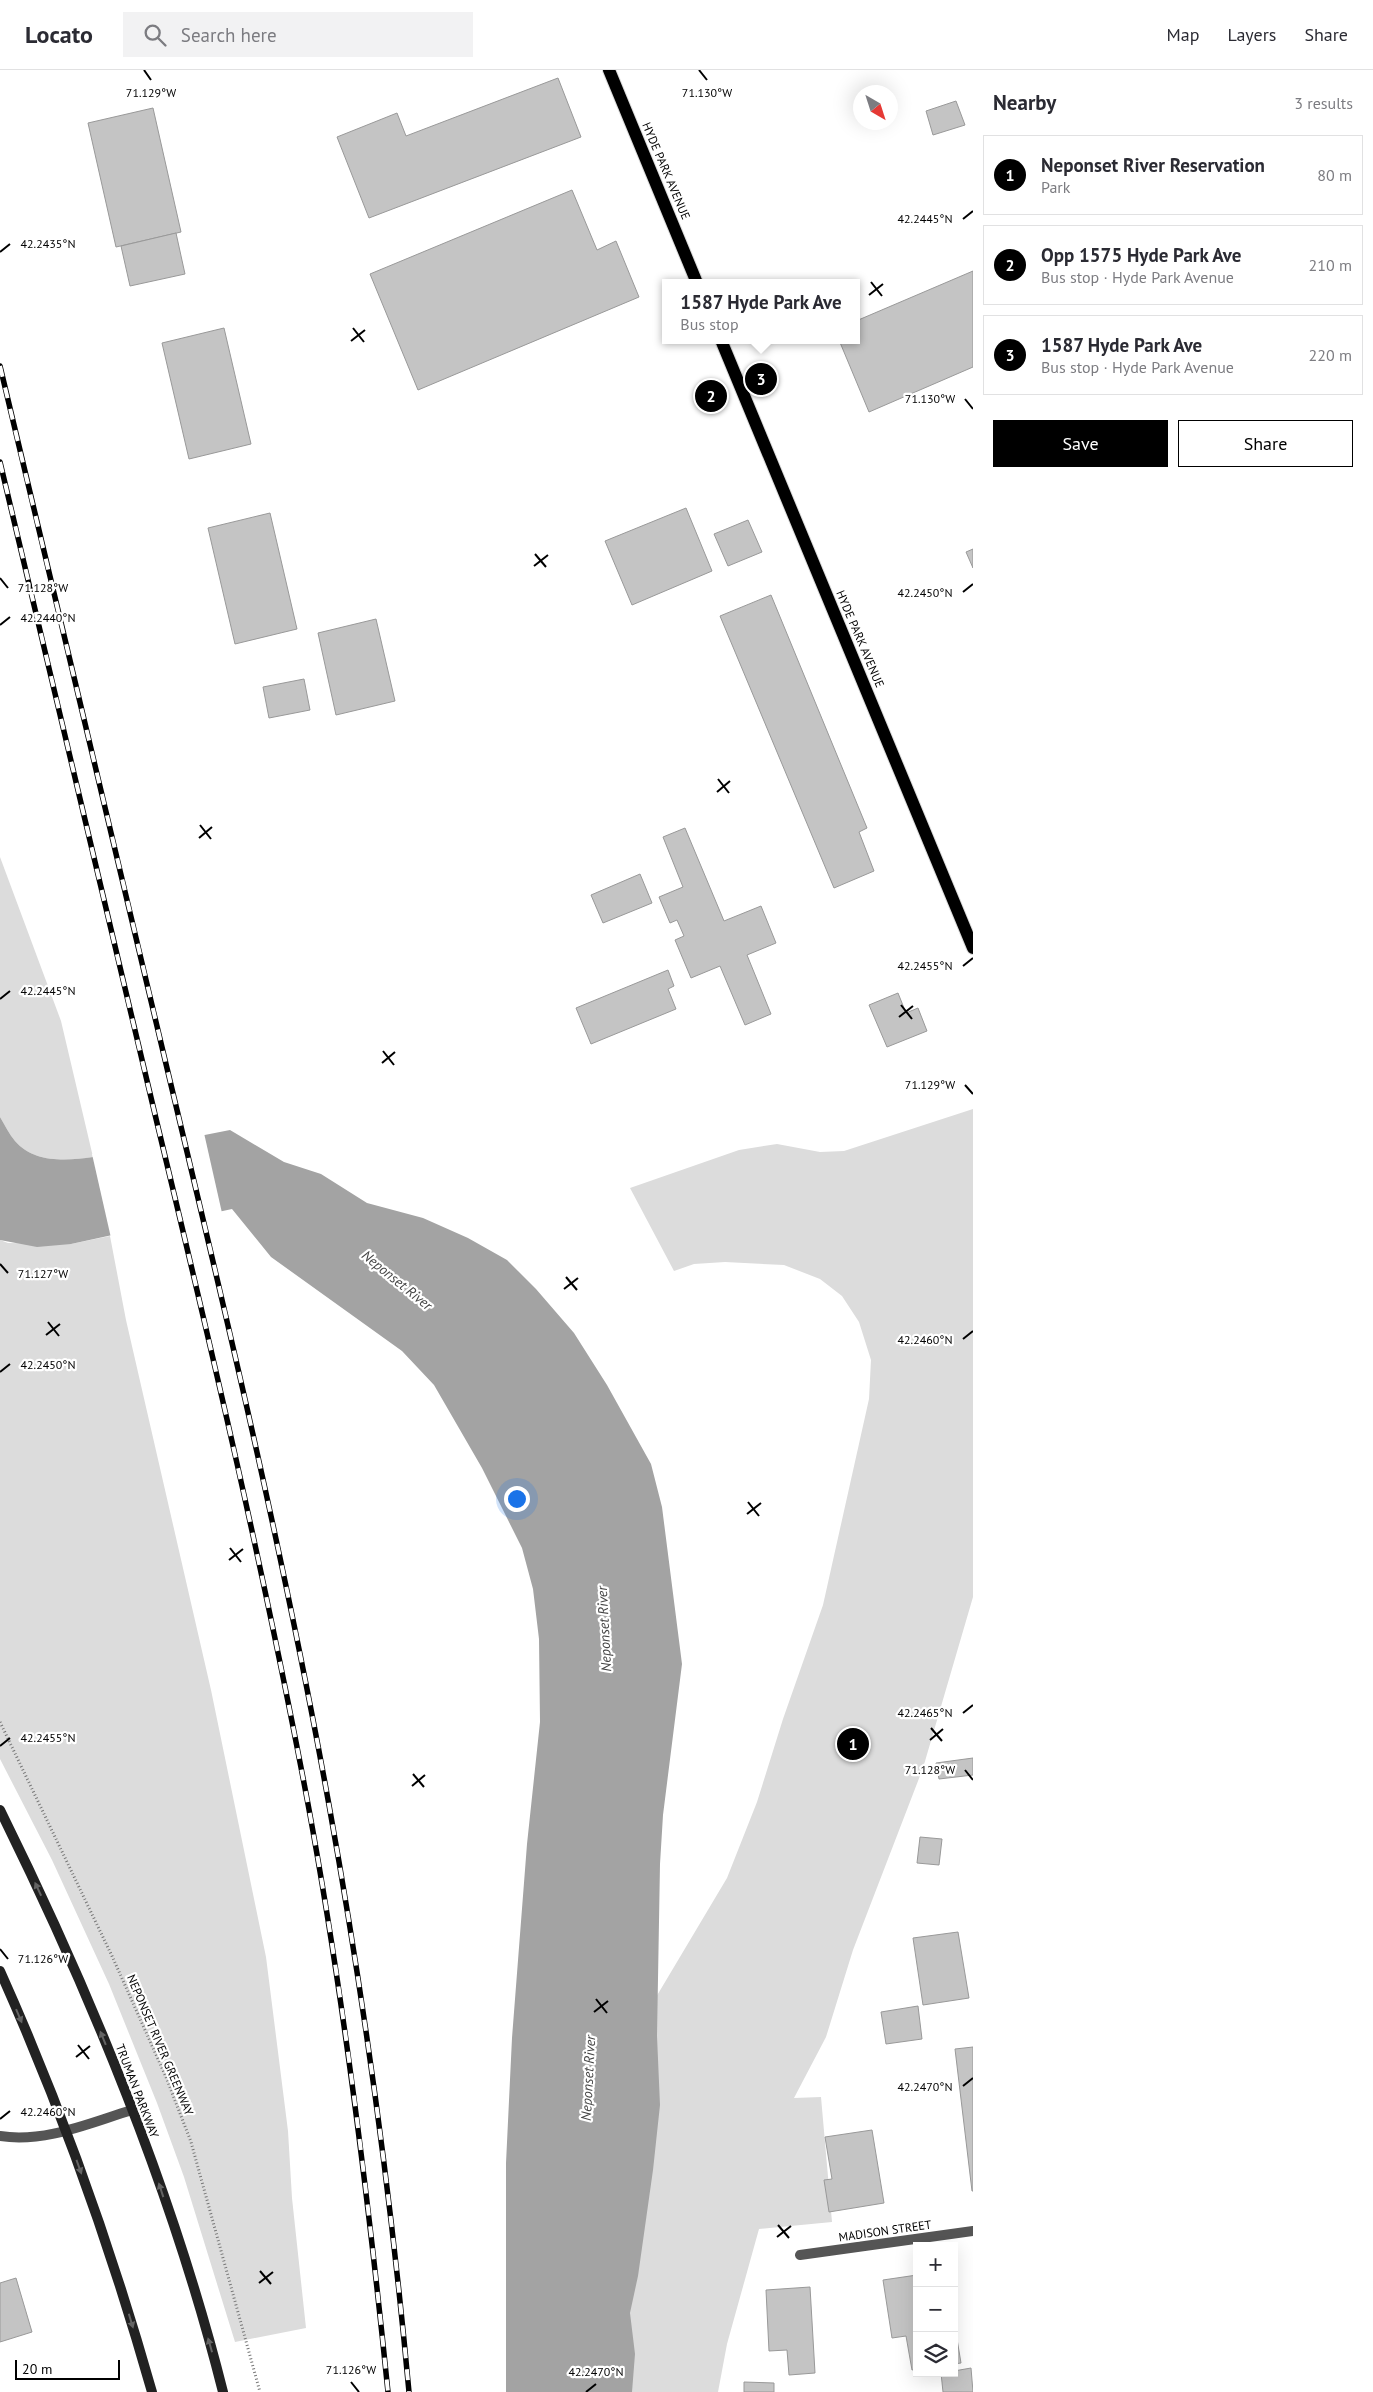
<!DOCTYPE html>
<html lang="en">
<head>
<meta charset="utf-8">
<style>
  body { margin:0; font-family:"PT Sans",sans-serif; background:#f2f2f3; color:#2b2b33 }
  .controls { position:absolute; right:15px; bottom:15px; display:grid; overflow:hidden; border-radius:0px; box-shadow:0 5px 20px #0002 }
  .controls button { width:45px; height:45px; display:grid; place-items:center; padding:0; border:0; border-bottom:1px solid #e1e1e2; background:#fff; color:#2b2b33; font:25px sans-serif }
  .compass { position:absolute; left:853px; top:15px; width:45px; height:45px; border-radius:50%; background:#fff; box-shadow:0 5px 20px #0002; rotate:141deg }
  .scale { position:absolute; left:15px; bottom:12px; width:105px; box-sizing:border-box; padding-left:5px; border:2px solid #000; border-top:0; font-size:14px; line-height:18px; white-space:nowrap; color:#000; -webkit-text-stroke:4px #fff; paint-order:stroke }
  .you { position:absolute; left:516px; top:1428px; width:18px; height:18px; margin:-12px; border:4px solid #fff; border-radius:50%; background:#1a73e8; box-shadow:0 0 0 8px #1a73e833 }
  .badge { display:grid; place-items:center; width:32px; height:32px; border-radius:50%; background:#000; color:#fff; font-size:16px; font-weight:700 }
  .pin { position:absolute; translate:-50% -50%; border:2px solid #fff; box-shadow:0 1px 5px #0006 }
  .popup { position:absolute; left:662px; top:209px; width:198px; height:65px; box-sizing:border-box; display:grid; place-content:center; border-radius:0px; background:#fff; filter:drop-shadow(0 1px 4px #0005); font-size:16px; white-space:nowrap; color:#7c7c81 }
  .popup b { font-size:19px; color:#2b2b33 }
  .popup::after { content:''; position:absolute; left:50%; top:100%; margin-left:-10px; border:10px solid transparent; border-top-color:#fff }
  .list { margin:0; padding:0; list-style:none }
  h2 { display:flex; justify-content:space-between; align-items:center; height:65px; margin:0; padding:0 20px; font-size:21px }
  h2 small { font-size:16px; font-weight:400; color:#7c7c81 }
  .list li { display:grid; grid-template-columns:32px 1fr auto; gap:15px; align-items:center; box-sizing:border-box; height:80px; margin:0 10px 10px; padding:0 10px; border:1px solid #e1e1e2; border-radius:0px }
  .list b { display:block; font-size:19px; white-space:nowrap }
  .list p { margin:0; font-size:16px; white-space:nowrap; color:#7c7c81 }
  .list em { font-size:16px; font-style:normal; color:#7c7c81 }
  .actions { display:flex; gap:10px; padding:15px 20px }
  .actions a { flex:1; padding:11px 0; border:1px solid #000; border-radius:0px; text-align:center; font-size:18px; color:#000 }
  .actions .main { background:#000; color:#fff }
  .icon { flex:none; width:28px; height:28px; fill:none; stroke:currentColor; stroke-width:2; stroke-linecap:round; stroke-linejoin:round }
  .map { position:relative; flex:none; width:973px; height:2322px; overflow:hidden }
  header { display:flex; align-items:center; gap:30px; box-sizing:border-box; height:70px; padding:0 25px; background:#fff; border-bottom:1px solid #e1e1e2 }
  header strong { font-size:24px }
  nav { display:flex; gap:28px; margin-inline-start:auto; font-size:18px }
  .search { width:350px; height:45px; background:#f2f2f3; display:flex; align-items:center; gap:12px; box-sizing:border-box; padding:0 18px; border-radius:0px; color:#7c7c81; font-size:19px }
  main { display:flex }
  aside { flex:1; background:#fff }
  .map>svg:first-child { display:block }
</style>
</head>
<body>
<header>
<strong>Locato</strong>
<div class="search"><svg class="icon" aria-label="search" viewBox="0 0 24 24"><circle cx="10" cy="10" r="6"/><path d="M15 15l6 6"/></svg>Search here</div>
<nav><a>Map</a><a>Layers</a><a>Share</a></nav>
</header>
<main>
<div class="map">
<svg width="973" height="2322" viewBox="0 0 973 2322">
  <rect width="100%" height="100%" fill="#fff"/>
  <g fill="#dcdcdc">
    <path d="M0,787l61,164 32,136c-27,4 -59,6 -78,-16 -6,-7 -10,-16 -15,-24z"/>
    <path d="M973,1039v488l-50,171 -70,182 -27,87 -32,61 27,-1 11,125 -73,7 -32,115 -9,48h-199l124,-373 84,-141 30,-76 26,-83 40,-114 46,-206 2,-39 -12,-38 -17,-26 -22,-17 -36,-14 -59,-3 -31,2 -20,7 -44,-83 109,-38 38,-6 43,8 24,-1z"/>
    <path d="M110,1166l16,84 85,370 55,267 22,174 4,67 14,130 -71,14 -51,-165 -27,-74 -48,-119 -57,-124 -52,-101v-519l8,3 63,1z"/>
  </g>
  <path fill="#a3a3a3" d="M0,1047c5,8 9,17 15,24 19,22 51,20 78,16l137,-27 54,32 37,12 46,29 56,15 45,20 39,22 29,29 38,44 33,52 44,79 11,43 20,157 -19,151 -3,49 -3,172 3,69 -7,65 -15,106 -8,37 5,41 -3,38h-126v-229l6,-125 15,-194 13,-122 -1,-83 -6,-50 -11,-41 -40,-80 -48,-83 -32,-34 -131,-94 -39,-48 -161,35 -34,3 -37,-7z"/>
  <path fill="#fff" d="M204,1063l18,80 -111,25 -19,-84z"/>
  <g fill="#c4c4c4" stroke="#999">
    <path d="M558,8l23,59 -212,81 -32,-81 60,-24 9,23z"/>
    <path d="M956,31l9,24 -32,10 -7,-24z"/>
    <path d="M153,38l28,124 -65,15 -28,-124z"/>
    <path d="M572,120l25,60 19,-9 23,56 -221,93 -48,-116z"/>
    <path d="M176,163l9,41 -55,12 -9,-40z"/>
    <path d="M973,201v96l-104,45 -30,-72h17v-19z"/>
    <path d="M224,258l27,116 -62,15 -27,-116z"/>
    <path d="M686,438l26,63 -80,34 -27,-64z"/>
    <path d="M270,443l27,116 -62,15 -27,-116z"/>
    <path d="M748,450l14,32 -34,14 -14,-32z"/>
    <path d="M973,479v19l-7,-16z"/>
    <path d="M771,525l96,233 -8,4 15,39 -40,17 -114,-272z"/>
    <path d="M376,549l19,82 -59,14 -18,-82z"/>
    <path d="M304,609l6,31 -41,8 -6,-31z"/>
    <path d="M685,758l39,93 37,-15 15,37 -29,12 24,59 -26,11 -25,-59 -29,12 -16,-38 9,-4 -7,-16 -7,3 -11,-26 24,-10 -20,-50z"/>
    <path d="M640,804l12,29 -49,20 -12,-28z"/>
    <path d="M668,900l6,16 -6,3 8,20 -85,35 -15,-36z"/>
    <path d="M898,923l8,20 12,-5 9,23 -40,16 -18,-42z"/>
    <path d="M973,1688v17l-34,4 -3,-16z"/>
    <path d="M920,1767l22,2 -3,26 -22,-2z"/>
    <path d="M958,1862l11,66 -46,7 -10,-67z"/>
    <path d="M918,1936l4,33 -36,5 -5,-32z"/>
    <path d="M973,1977v144h-1l-17,-142z"/>
    <path d="M872,2060l12,73 -55,9 -5,-32 8,-1 -7,-42z"/>
    <path d="M917,2205v94l-5,1 -6,-34 -14,2 -9,-58z"/>
    <path d="M16,2208l16,54 -32,10v-59z"/>
    <path d="M810,2217l5,86 -26,2 -2,-25 -18,1 -3,-61z"/>
    <path d="M954,2251l7,42 -7,1z"/>
    <path d="M971,2298l2,24h-30l-2,-19h13v-2z"/>
    <path d="M744,2312l30,1v9h-30z"/>
  </g>
  <g fill="none" stroke-linecap="round" stroke-linejoin="round">
    <defs>
      <g id="primary">
        <path d="M609,0l88,213"/>
        <path d="M721,270l252,608"/>
      </g>
    </defs>
    <use href="#primary" stroke="#dbdbdb" stroke-width="14"/>
    <path stroke="#777" stroke-width="3" stroke-dasharray="1 2.5" stroke-linecap="butt" d="M0,1652l112,234 54,121 25,65 69,250"/>
    <g stroke="#555" stroke-width="10">
      <path d="M0,2066c45,7 89,-13 132,-26"/>
      <path d="M800,2185l173,-24"/>
    </g>
    <g stroke="#222" stroke-width="10">
      <path d="M0,1740c91,184 173,383 223,582"/>
      <path d="M0,1901c61,136 111,277 152,421"/>
    </g>
    <use href="#primary" stroke="#000" stroke-width="12"/>
    <defs>
      <g id="rail">
        <path d="M0,296c55,233 111,465 166,698 59,246 118,492 163,741 35,194 62,391 80,587"/>
        <path d="M0,392c53,222 105,443 158,665 54,224 107,449 150,677 36,194 60,391 80,588"/>
      </g>
    </defs>
    <use href="#rail" stroke="#000" stroke-width="5.5"/>
    <use href="#rail" stroke="#fff" stroke-width="4" stroke-dasharray="11" stroke-linecap="butt"/>
  </g>
  <defs><path id="oneway-solid" d="M-6-.8H1V-3.2L6.5 0L1 3.2V.8H-6Z" transform="scale(1.25)"/></defs>
  <g fill="#646464">
    <use href="#oneway-solid" transform="translate(38 1819) rotate(-115)"/>
    <use href="#oneway-solid" transform="translate(19 1946) rotate(67)"/>
    <use href="#oneway-solid" transform="translate(103 1968) rotate(-112)"/>
    <use href="#oneway-solid" transform="translate(79 2097) rotate(70)"/>
    <use href="#oneway-solid" transform="translate(161 2120) rotate(-108)"/>
    <use href="#oneway-solid" transform="translate(131 2251) rotate(73)"/>
    <use href="#oneway-solid" transform="translate(210 2275) rotate(-106)"/>
  </g>
  <path fill="none" stroke="#000" stroke-width="2" d="M144,0l7,10M699,0l8,10M963,149l10,-8M0,182l10,-8M871,212l11,14M869,225l14,-11M353,258l11,14M351,271l14,-11M965,329l8,10M535,484l11,13M534,496l14,-11M0,508l8,10M963,522l10,-8M0,555l10,-8M718,709l11,14M717,722l13,-11M200,755l11,14M199,768l13,-11M963,896l10,-8M0,929l10,-8M901,935l11,14M899,947l14,-11M383,981l11,14M382,993l13,-11M965,1015l8,9M0,1194l8,9M566,1207l11,13M564,1219l14,-11M48,1252l11,14M46,1265l14,-11M963,1269l10,-8M0,1302l10,-8M748,1432l11,14M747,1444l14,-11M230,1478l11,14M229,1490l14,-11M963,1643l10,-8M931,1658l11,13M930,1670l13,-11M0,1676l10,-8M965,1700l8,10M413,1704l11,13M412,1716l13,-11M0,1879l8,10M596,1929l11,14M594,1942l14,-11M78,1975l11,14M76,1987l14,-11M963,2016l10,-8M0,2049l10,-8M778,2155l11,13M777,2167l14,-11M260,2201l11,13M259,2213l14,-11M351,2312l8,10M586,2322l10,-8"/>
  <g text-anchor="middle" stroke-width="4.5" stroke-linejoin="round" paint-order="stroke">
    <g font-size="12" fill="#000" stroke="#fff">
      <text transform="translate(666 101) rotate(67)" y="4">HYDE PARK AVENUE</text>
      <text transform="translate(860 569) rotate(67)" y="4">HYDE PARK AVENUE</text>
      <text transform="translate(160 1975) rotate(67)" y="4">NEPONSET RIVER GREENWAY</text>
      <text transform="translate(137 2021) rotate(69)" y="4">TRUMAN PARKWAY</text>
      <text transform="translate(885 2161) rotate(-8)" y="4">MADISON STREET</text>
    </g>
    <g font-size="14" font-style="italic" fill="#444" stroke="#fff">
      <text transform="translate(397 1210) rotate(39)" y="5">Neponset River</text>
      <text transform="translate(604 1559) rotate(-93)" y="5">Neponset River</text>
      <text transform="translate(588 2008) rotate(-87)" y="5">Neponset River</text>
    </g>
  </g>
  <g font-size="12" text-anchor="middle" fill="#000" stroke="#fff" stroke-width="4.5" stroke-linejoin="round" paint-order="stroke">
    <text x="151" y="27">71.129°W</text>
    <text x="707" y="27">71.130°W</text>
    <text x="925" y="153">42.2445°N</text>
    <text x="48" y="178">42.2435°N</text>
    <text x="930" y="333">71.130°W</text>
    <text x="43" y="522">71.128°W</text>
    <text x="925" y="527">42.2450°N</text>
    <text x="48" y="552">42.2440°N</text>
    <text x="925" y="900">42.2455°N</text>
    <text x="48" y="925">42.2445°N</text>
    <text x="930" y="1019">71.129°W</text>
    <text x="43" y="1208">71.127°W</text>
    <text x="925" y="1274">42.2460°N</text>
    <text x="48" y="1299">42.2450°N</text>
    <text x="925" y="1647">42.2465°N</text>
    <text x="48" y="1672">42.2455°N</text>
    <text x="930" y="1704">71.128°W</text>
    <text x="43" y="1893">71.126°W</text>
    <text x="925" y="2021">42.2470°N</text>
    <text x="48" y="2046">42.2460°N</text>
    <text x="351" y="2304">71.126°W</text>
    <text x="596" y="2306">42.2470°N</text>
  </g>
</svg>
<div class="controls">
<button>+</button>
<button>−</button>
<button><svg class="icon" aria-label="layers" viewBox="0 0 24 24"><path d="M12 4l9 5-9 5-9-5zM3 14l9 5 9-5"/></svg></button>
</div>
<svg class="compass" viewBox="-18 -18 36 36"><path d="M0-13l5 13h-10z" fill="#e53935"/><path d="M0 13l5-13h-10z" fill="#7c7c81"/></svg>
<div class="scale">20 m</div>
<div class="you"></div>
<div class="pin badge" style="left:853px;top:1674px">1</div>
<div class="pin badge" style="left:711px;top:326px">2</div>
<div class="pin badge" style="left:761px;top:309px">3</div>
<div class="popup"><b>1587 Hyde Park Ave</b>Bus stop</div>
</div>
<aside>
<h2>Nearby<small>3 results</small></h2>
<ul class="list">
<li><span class="badge">1</span><div><b>Neponset River Reservation</b><p>Park</p></div><em>80 m</em></li>
<li><span class="badge">2</span><div><b>Opp 1575 Hyde Park Ave</b><p>Bus stop · Hyde Park Avenue</p></div><em>210 m</em></li>
<li><span class="badge">3</span><div><b>1587 Hyde Park Ave</b><p>Bus stop · Hyde Park Avenue</p></div><em>220 m</em></li>
</ul>
<div class="actions"><a class="main">Save</a><a>Share</a></div>
</aside>
</main>
</body>
</html>
